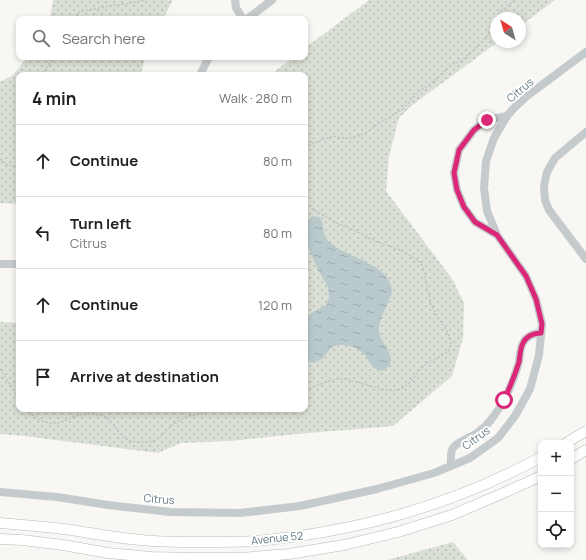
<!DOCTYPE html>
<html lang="en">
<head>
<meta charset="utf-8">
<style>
  body { margin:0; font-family:Manrope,sans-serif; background:#f6f6f6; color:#202124 }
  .controls { position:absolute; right:12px; bottom:12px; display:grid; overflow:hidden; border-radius:8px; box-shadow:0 2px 6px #0003 }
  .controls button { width:36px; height:36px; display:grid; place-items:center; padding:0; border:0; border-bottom:1px solid #e0e0e0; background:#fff; color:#202124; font:20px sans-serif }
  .compass { position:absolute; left:490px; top:12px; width:36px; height:36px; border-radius:50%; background:#fff; box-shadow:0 2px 6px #0003; rotate:323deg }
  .stop { position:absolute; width:12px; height:12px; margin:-9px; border:3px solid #db2777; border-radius:50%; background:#fff }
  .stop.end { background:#db2777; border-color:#fff; box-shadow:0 1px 4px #0008 }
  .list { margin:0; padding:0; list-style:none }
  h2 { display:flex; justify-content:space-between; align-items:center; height:52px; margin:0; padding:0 16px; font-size:17px }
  h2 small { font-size:13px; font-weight:400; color:#757577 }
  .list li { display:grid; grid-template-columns:26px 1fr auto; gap:12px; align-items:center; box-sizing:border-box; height:72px; padding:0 16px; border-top:1px solid #e0e0e0 }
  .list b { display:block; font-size:15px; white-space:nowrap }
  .list p { margin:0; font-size:13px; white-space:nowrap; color:#757577 }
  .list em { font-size:13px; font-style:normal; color:#757577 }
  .icon { flex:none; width:22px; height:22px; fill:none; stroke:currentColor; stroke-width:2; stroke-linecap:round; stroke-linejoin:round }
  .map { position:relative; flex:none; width:586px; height:560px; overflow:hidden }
  .search { position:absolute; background:#fff; box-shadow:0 2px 6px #0003; left:16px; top:16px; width:292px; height:44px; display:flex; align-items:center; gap:10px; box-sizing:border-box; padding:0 14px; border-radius:8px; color:#757577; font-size:15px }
  .panel { position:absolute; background:#fff; box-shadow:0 2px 6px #0003; left:16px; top:72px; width:292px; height:340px; border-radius:8px }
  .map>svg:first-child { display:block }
</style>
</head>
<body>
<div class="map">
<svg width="586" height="560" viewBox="0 0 586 560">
  <defs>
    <pattern id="grass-dots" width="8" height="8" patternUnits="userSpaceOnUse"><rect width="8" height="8" fill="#dae0d5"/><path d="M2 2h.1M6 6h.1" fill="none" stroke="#b4bab2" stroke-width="1.8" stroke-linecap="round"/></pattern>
    <pattern id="water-ripples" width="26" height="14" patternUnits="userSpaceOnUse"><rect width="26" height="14" fill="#bacacc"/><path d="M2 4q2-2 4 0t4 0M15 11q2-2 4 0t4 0" fill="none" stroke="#9ba9ab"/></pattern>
  </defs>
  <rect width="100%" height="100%" fill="#f8f7f4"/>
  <g fill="url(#grass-dots)">
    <path d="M53,0h120l-10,19h-113z"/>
    <path d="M369,0h186l-35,26v-8h-24v24h2l-87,64 -12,12 -10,38 -3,35 67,89 11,23 -1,35 -11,38 -59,50 -96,8 -67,7 -49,2 -23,10 -134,-17 -24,-2v-112l19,1v86h286v-125l4,-9 -4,-8v-192h-35l24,-18h11v-9z"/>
    <path d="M27,57h118l-4,18h-122v129l-19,-1v-121l13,-7z"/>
    <path d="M453,542l15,18h-81z"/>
  </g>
  <path fill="url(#water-ripples)" d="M313,216c15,0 7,16 14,24 17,18 65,23 65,52 -3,12 -12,23 -13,36 -2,16 26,31 3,43 -11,-1 -12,-10 -18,-17 -5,-5 -12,-8 -19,-9 -23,-3 -14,22 -40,16v-44l21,-12 3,-8 -1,-10 -10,-17 -11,-25 -2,-5v-18z"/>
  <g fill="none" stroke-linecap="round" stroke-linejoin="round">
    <defs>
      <g id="major">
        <path d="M566,443l20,-12"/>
        <path d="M571,459l15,-9"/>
        <path d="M0,523c24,2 48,4 72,7 23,4 46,8 69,10 19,2 38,2 57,2 19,0 39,0 58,-1 99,-9 197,-36 285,-84"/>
        <path d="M0,539l22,1 41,5 45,8 43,4 44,1h45l49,-4 55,-9 54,-13 54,-17 56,-24 33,-15"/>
      </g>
    </defs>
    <use href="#major" stroke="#b6bcbe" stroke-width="11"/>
    <g stroke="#bec2c3" stroke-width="1.5" stroke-dasharray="2 2" stroke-linecap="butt">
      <path d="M496,18l5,-7 14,-11"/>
      <path d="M74,19l5,-7 36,-7 16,-2 15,-3"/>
      <path d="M42,75l8,-13 5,-5"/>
      <path d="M305,148l6,-4 22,-8 8,2h11l12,-4 23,-16 16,-9 14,-16 17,-12 17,-16 11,-5 16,-14 10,-11 8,-16"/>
      <path d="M0,159c6,5 11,8 19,9"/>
      <path d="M305,204l31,19 16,6 23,12 28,10 17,11 3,5 8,37 5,10 12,19 3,11 -3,8c-9,6 -21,9 -28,18 -6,6 -11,16 -20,19 -15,6 -40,-9 -57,-10 -14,0 -26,7 -38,12"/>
      <path d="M0,369l19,29"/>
      <path d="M26,409c3,4 7,7 12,10 24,13 32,-8 55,-5 6,1 13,2 17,6 4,4 6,9 9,13 5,7 16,10 24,9 5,0 11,-1 15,-3 2,-2 5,-5 7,-7 5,-5 12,-11 19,-14 4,-2 8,-3 12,-3 6,-2 12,-4 17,-6"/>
    </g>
    <g stroke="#c5cacc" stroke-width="8">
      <path d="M235,0l1,8 7,11"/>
      <path d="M247,19l25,-19"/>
      <path d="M200,75l9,-18"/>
      <path d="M586,132l-31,26 -8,14 -3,14 1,14 4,10 37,49"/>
      <path d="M497,235l-22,-13 -11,-15 -7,-17 -3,-17 5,-23 15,-20 13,-10 20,-4"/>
      <path d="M0,264h19"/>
      <path d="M451,465c0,-6 -1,-12 2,-17 4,-6 17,-10 24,-15 12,-8 19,-20 27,-32 6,-13 12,-27 15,-40 1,-6 1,-13 4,-18 4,-7 11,-10 18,-10"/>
      <path d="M0,492l57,5 51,8 62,7 70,1 60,-7 77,-17 57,-16 36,-15 28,-20 17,-22 15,-27 9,-34 3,-31 -6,-25 -10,-23 -29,-41 -10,-24 -3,-23 2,-27 8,-23 13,-22 8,-9 12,-11 59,-44"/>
    </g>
    <use href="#major" stroke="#fff" stroke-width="10"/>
  </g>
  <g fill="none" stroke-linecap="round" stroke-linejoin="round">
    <path stroke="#db2777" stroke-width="5" d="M487,120l-13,10 -15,20 -5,23 3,17 7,17 11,15 22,13 29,41 10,23 6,25 -1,9c-7,0 -15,3 -18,10 -3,6 -3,13 -4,19 -4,13 -9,25 -15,38"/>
  </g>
  <g text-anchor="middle" stroke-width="4" stroke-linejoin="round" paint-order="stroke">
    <g font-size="11" fill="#617881" stroke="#fff">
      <text transform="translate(520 90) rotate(-40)" y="4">Citrus</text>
      <text transform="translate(476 438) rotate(-36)" y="4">Citrus</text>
      <text transform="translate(159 499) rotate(5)" y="4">Citrus</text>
      <text transform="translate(277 538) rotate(-6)" y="4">Avenue 52</text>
    </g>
  </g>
</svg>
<div class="controls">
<button>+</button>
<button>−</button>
<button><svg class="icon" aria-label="locate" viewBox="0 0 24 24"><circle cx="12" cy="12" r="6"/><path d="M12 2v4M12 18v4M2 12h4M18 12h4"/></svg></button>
</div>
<svg class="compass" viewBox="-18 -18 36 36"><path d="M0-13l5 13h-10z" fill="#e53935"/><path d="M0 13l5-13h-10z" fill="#757577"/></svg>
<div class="stop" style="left:504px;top:400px"></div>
<div class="stop end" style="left:487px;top:120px"></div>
<div class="search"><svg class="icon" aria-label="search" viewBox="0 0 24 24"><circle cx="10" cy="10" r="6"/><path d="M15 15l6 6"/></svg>Search here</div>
<section class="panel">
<h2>4 min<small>Walk · 280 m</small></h2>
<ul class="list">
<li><svg class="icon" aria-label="ahead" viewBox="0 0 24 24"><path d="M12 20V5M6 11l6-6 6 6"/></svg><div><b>Continue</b></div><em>80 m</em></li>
<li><svg class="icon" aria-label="left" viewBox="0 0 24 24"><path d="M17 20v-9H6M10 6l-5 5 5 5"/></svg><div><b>Turn left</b><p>Citrus</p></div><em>80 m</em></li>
<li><svg class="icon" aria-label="ahead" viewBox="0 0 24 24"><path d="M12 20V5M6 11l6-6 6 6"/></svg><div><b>Continue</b></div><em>120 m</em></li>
<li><svg class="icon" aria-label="arrive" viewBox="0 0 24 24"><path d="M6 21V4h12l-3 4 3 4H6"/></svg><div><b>Arrive at destination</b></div></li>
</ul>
</section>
</div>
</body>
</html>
